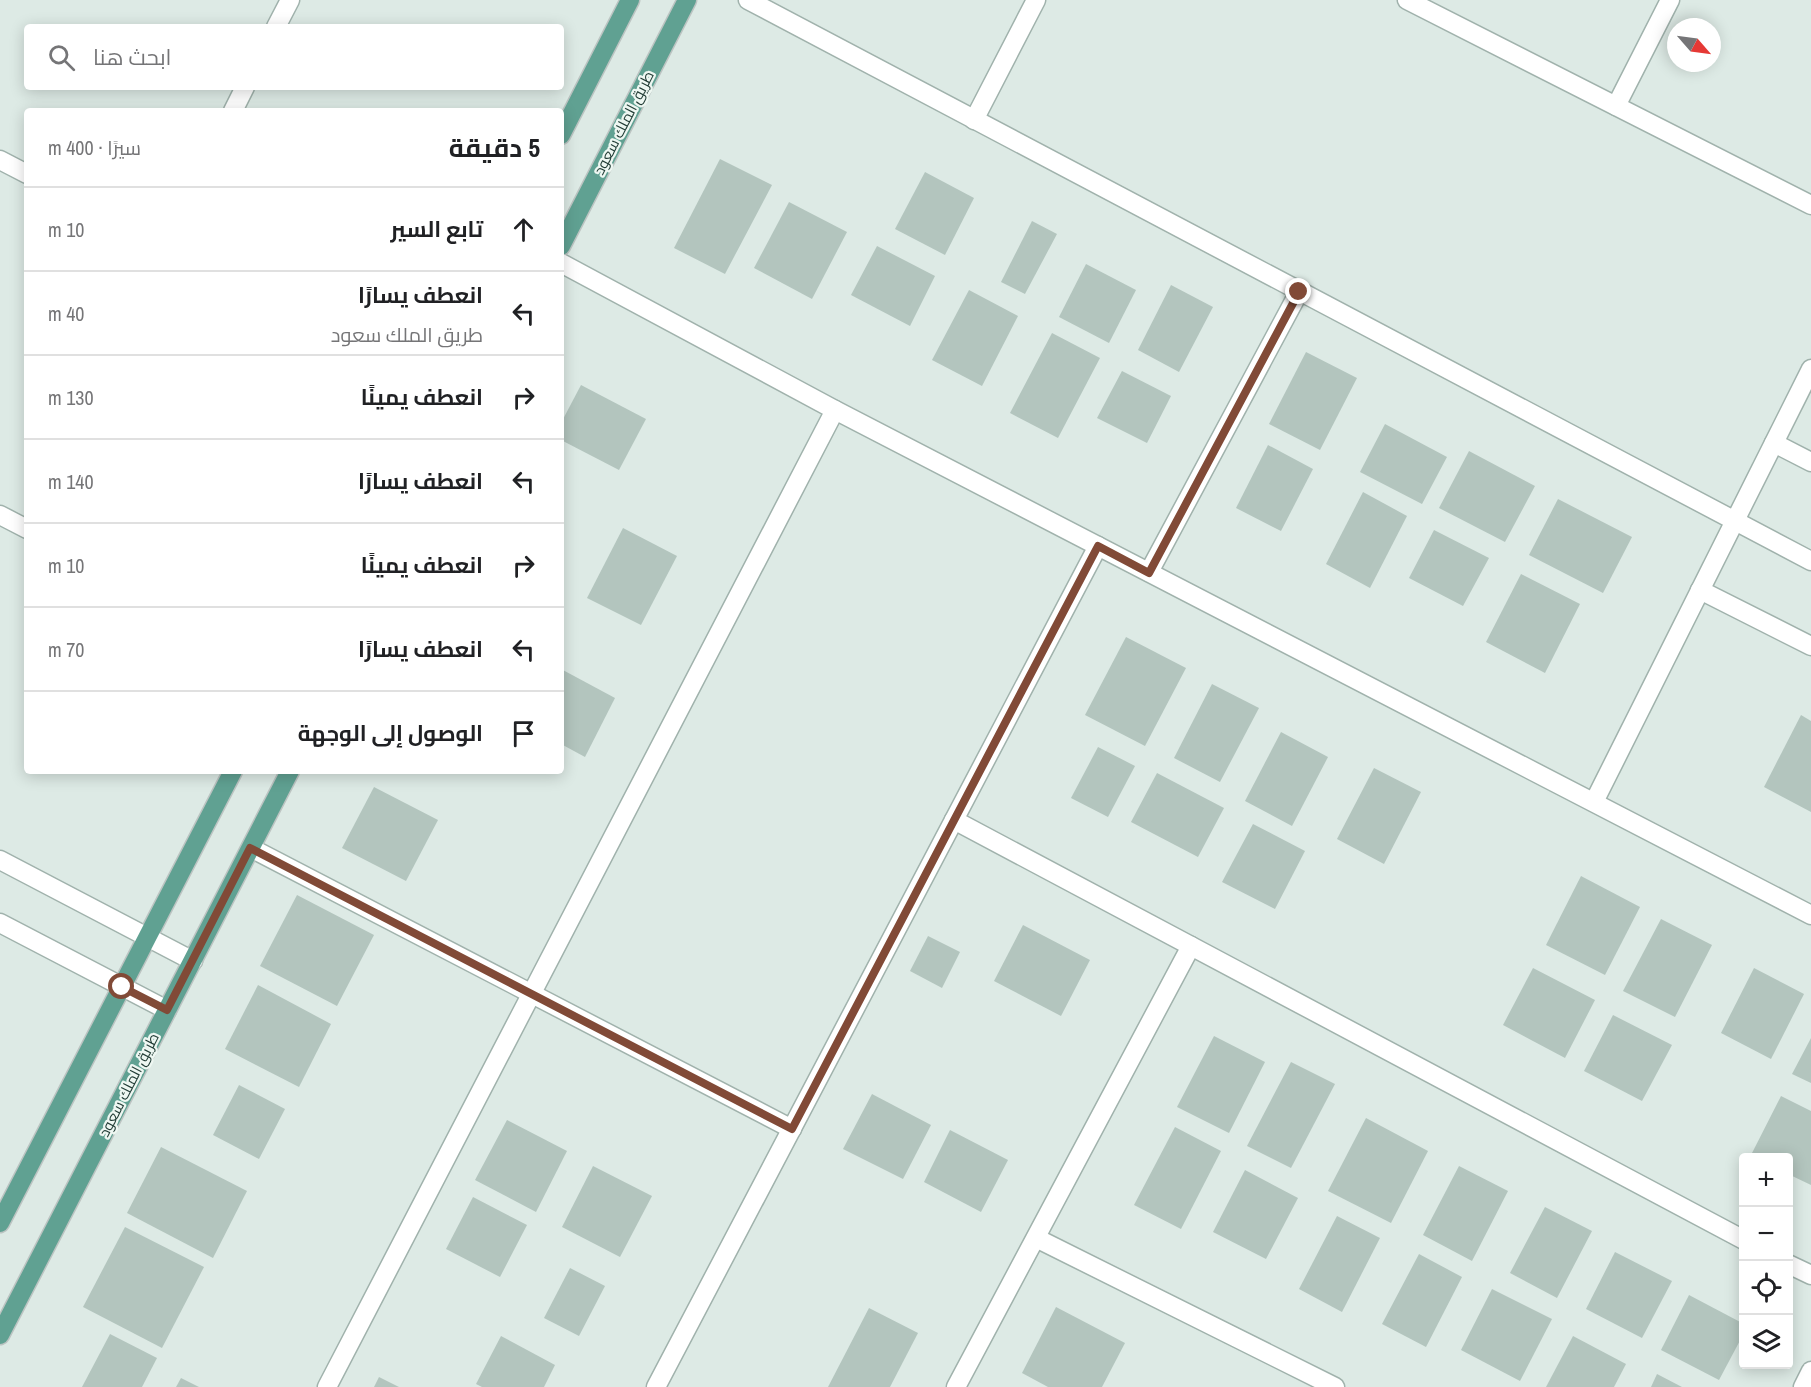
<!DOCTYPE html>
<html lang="ar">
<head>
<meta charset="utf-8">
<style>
  body { margin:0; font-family:"Archivo Narrow",Cairo,sans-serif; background:#f2f2f2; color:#202124; direction:rtl }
  .controls { position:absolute; right:18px; bottom:18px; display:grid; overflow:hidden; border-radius:6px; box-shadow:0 3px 15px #0003 }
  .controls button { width:54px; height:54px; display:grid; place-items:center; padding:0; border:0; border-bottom:2px solid #e0e0e0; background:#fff; color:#202124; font:30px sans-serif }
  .compass { position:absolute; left:1667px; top:18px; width:54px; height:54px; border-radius:50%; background:#fff; box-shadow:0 3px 15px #0003; rotate:118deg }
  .stop { position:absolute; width:18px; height:18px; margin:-14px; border:4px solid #814a37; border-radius:50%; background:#fff }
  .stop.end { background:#814a37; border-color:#fff; box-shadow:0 2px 6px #0008 }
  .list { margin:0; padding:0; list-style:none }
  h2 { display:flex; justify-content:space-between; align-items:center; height:78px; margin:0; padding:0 24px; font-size:26px }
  h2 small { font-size:20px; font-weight:400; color:#757577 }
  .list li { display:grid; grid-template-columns:39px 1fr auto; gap:18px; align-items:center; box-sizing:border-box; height:84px; padding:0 24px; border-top:2px solid #e0e0e0 }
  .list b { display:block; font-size:22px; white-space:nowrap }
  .list p { margin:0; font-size:20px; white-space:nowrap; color:#757577 }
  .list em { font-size:20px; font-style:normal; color:#757577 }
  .icon { flex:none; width:33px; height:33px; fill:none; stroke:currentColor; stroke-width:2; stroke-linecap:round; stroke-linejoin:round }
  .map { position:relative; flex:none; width:1811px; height:1387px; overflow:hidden; direction:ltr }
  .search { position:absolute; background:#fff; box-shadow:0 3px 15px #0003; left:24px; top:24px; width:540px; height:66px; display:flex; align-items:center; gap:15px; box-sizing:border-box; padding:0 21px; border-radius:6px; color:#757577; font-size:22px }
  .panel { position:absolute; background:#fff; box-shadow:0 3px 15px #0003; left:24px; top:108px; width:540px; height:666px; border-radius:6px; direction:rtl }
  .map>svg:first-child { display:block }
</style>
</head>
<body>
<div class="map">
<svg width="1811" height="1387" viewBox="0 0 1811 1387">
  <rect width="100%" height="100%" fill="#ddeae5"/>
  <g fill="#b3c5be">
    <path d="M720,159l52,26 -47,89 -51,-26z"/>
    <path d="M925,172l49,26 -29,57 -50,-26z"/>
    <path d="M789,202l58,30 -35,67 -58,-31z"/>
    <path d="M1032,221l25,13 -32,60 -24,-12z"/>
    <path d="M877,246l58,30 -25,50 -59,-31z"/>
    <path d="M1086,264l50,26 -27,53 -50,-26z"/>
    <path d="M1171,285l42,22 -34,65 -41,-22z"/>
    <path d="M969,290l49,26 -36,70 -50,-26z"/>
    <path d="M1052,333l48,25 -42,80 -48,-25z"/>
    <path d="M1306,352l51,26 -37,72 -51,-26z"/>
    <path d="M1122,371l49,25 -24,47 -50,-25z"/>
    <path d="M581,385l65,34 -27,51 -58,-30v-17z"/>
    <path d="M1385,424l62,33 -25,47 -62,-32z"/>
    <path d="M1268,445l45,24 -32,62 -45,-23z"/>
    <path d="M1469,451l66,35 -30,56 -66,-34z"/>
    <path d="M1363,492l44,24 -37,72 -44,-24z"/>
    <path d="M1558,499l74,38 -29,56 -74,-38z"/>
    <path d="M623,528l54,28 -36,69 -54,-27z"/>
    <path d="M1434,530l55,28 -26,48 -54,-28z"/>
    <path d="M1521,574l59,30 -35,69 -59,-31z"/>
    <path d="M1126,637l60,31 -41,78 -60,-31z"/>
    <path d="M561,669l54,29 -30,59 -24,-13z"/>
    <path d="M1212,684l47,24 -39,74 -46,-24z"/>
    <path d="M1801,715l10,6v91l-47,-25z"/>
    <path d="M1281,732l47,25 -36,69 -47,-25z"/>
    <path d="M1098,747l37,19 -27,51 -37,-19z"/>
    <path d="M1374,768l47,24 -37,72 -47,-25z"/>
    <path d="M1157,773l67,35 -26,49 -67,-35z"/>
    <path d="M374,787l64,33 -32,61 -64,-33z"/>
    <path d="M1253,824l52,27 -30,58 -53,-27z"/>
    <path d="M1581,876l59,31 -35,68 -59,-30z"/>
    <path d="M297,895l77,40 -37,71 -77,-40z"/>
    <path d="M1661,919l51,26 -37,72 -52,-26z"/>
    <path d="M1023,925l67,35 -29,56 -67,-35z"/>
    <path d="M928,936l32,16 -18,36 -32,-17z"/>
    <path d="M1533,968l62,32 -30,58 -62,-33z"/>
    <path d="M1754,968l50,26 -33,65 -50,-26z"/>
    <path d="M258,985l73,39 -32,63 -74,-38z"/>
    <path d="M1613,1015l59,30 -30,56 -58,-30z"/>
    <path d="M1214,1036l51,26 -36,71 -52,-26z"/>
    <path d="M1811,1038v45l-19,-9z"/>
    <path d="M1291,1062l44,22 -44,84 -44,-22z"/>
    <path d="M239,1085l46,24 -26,50 -46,-24z"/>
    <path d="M872,1094l59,31 -28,54 -60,-30z"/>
    <path d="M1781,1096l30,15v74l-23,-11v-16h-31l-6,-3z"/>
    <path d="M1366,1118l62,33 -37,72 -63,-32z"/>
    <path d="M507,1120l60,31 -31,61 -61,-32z"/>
    <path d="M1175,1127l46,24 -40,78 -47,-24z"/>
    <path d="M950,1130l58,30 -27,52 -57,-30z"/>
    <path d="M161,1147l86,44 -34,67 -86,-45z"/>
    <path d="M593,1166l59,30 -32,61 -58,-30z"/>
    <path d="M1459,1166l49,25 -36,70 -49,-26z"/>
    <path d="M1245,1170l53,28 -32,61 -53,-27z"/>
    <path d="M473,1197l54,28 -27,52 -54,-28z"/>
    <path d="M1545,1207l47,24 -35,67 -47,-25z"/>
    <path d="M1337,1216l43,22 -38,74 -43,-23z"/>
    <path d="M125,1227l79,40 -42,81 -79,-41z"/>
    <path d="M1615,1252l57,29 -30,57 -56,-29z"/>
    <path d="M1419,1254l43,23 -36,70 -44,-23z"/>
    <path d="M570,1268l35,18 -26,50 -35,-18z"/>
    <path d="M1492,1289l60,30 -32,62 -59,-31z"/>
    <path d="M1689,1295l55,29v9l-25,47 -58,-30z"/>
    <path d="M1056,1307l69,36 -23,44h-54l-26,-14z"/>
    <path d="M869,1308l49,25 -28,54h-62z"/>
    <path d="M110,1334l47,24 -15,29h-60z"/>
    <path d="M501,1336l54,29 -11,22h-62l-6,-3z"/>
    <path d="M1573,1336l53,28 -12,23h-68z"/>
    <path d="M1657,1374l25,13h-31z"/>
    <path d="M379,1377l20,10h-25z"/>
    <path d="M181,1378l18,9h-23z"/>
  </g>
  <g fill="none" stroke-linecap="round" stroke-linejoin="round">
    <defs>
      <g id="minor">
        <path d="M748,0l1063,561"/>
        <path d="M1407,0l404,205"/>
        <path d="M276,27l14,-27"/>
        <path d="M1616,106l54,-106"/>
        <path d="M233,111l12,-24"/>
        <path d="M974,120l62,-120"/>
        <path d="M0,160l27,14"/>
        <path d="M561,263l274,147 976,505"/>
        <path d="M1774,443l37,19"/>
        <path d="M0,515l27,14"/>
        <path d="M1149,572l150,-280"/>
        <path d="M1700,590l111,56"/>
        <path d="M1594,802l217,-433"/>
        <path d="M954,820l790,420"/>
        <path d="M251,848l541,281"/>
        <path d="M0,860l193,101"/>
        <path d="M0,923l167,87"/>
        <path d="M1036,1238l299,149"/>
        <path d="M1788,1264l23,11"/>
        <path d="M327,1387l508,-977"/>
        <path d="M656,1387l442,-841"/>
        <path d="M956,1387l235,-441"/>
        <path d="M1803,1387l8,-16"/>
      </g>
      <g id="major">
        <path d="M561,135l69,-135"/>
        <path d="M561,246l126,-246"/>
        <path d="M0,1223l233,-452"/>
        <path d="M0,1335l290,-564"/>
      </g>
    </defs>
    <use href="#minor" stroke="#a0b2ac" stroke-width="21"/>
    <use href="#major" stroke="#bcc4c2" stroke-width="21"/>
    <use href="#minor" stroke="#fff" stroke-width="18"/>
    <use href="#major" stroke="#60a192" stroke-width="18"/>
  </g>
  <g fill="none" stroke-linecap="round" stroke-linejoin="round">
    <path stroke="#814a37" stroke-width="8" d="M122,987l45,23 83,-162 542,281 306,-583 51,27 150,-281"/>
  </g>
  <g text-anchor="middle" stroke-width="4.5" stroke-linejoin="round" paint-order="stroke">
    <g font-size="15" fill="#1f3a33" stroke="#eef7f2">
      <text transform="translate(624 123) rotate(-63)" y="5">طريق الملك سعود</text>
      <text transform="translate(129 1085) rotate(-63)" y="5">طريق الملك سعود</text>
    </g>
  </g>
</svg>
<div class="controls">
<button>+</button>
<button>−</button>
<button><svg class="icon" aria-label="locate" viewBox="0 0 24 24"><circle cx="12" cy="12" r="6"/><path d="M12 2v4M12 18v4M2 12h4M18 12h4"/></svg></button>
<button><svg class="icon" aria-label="layers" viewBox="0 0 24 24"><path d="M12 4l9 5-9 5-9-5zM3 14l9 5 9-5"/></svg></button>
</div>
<svg class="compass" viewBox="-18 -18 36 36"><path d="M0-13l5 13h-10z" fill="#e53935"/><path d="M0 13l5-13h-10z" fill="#757577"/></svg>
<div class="stop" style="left:122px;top:987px"></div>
<div class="stop end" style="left:1299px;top:292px"></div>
<div class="search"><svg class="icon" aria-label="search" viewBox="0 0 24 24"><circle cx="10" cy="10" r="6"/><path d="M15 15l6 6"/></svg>ابحث هنا</div>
<section class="panel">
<h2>5 دقيقة<small>سيرًا · 400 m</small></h2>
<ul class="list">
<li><svg class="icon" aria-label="ahead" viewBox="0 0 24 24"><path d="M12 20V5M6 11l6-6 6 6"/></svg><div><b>تابع السير</b></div><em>10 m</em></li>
<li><svg class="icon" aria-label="left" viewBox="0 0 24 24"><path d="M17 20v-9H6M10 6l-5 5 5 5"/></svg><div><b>انعطف يسارًا</b><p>طريق الملك سعود</p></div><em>40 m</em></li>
<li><svg class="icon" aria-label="right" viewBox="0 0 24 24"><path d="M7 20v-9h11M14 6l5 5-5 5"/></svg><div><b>انعطف يمينًا</b></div><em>130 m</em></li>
<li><svg class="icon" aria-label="left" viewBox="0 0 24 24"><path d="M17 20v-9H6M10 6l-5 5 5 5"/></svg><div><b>انعطف يسارًا</b></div><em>140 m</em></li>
<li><svg class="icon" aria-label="right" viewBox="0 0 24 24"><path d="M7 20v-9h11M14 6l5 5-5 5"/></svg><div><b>انعطف يمينًا</b></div><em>10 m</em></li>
<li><svg class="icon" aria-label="left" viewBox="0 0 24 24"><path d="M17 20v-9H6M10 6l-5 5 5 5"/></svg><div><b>انعطف يسارًا</b></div><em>70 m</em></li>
<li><svg class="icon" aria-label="arrive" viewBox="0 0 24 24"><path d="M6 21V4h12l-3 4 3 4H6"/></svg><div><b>الوصول إلى الوجهة</b></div></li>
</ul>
</section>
</div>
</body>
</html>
